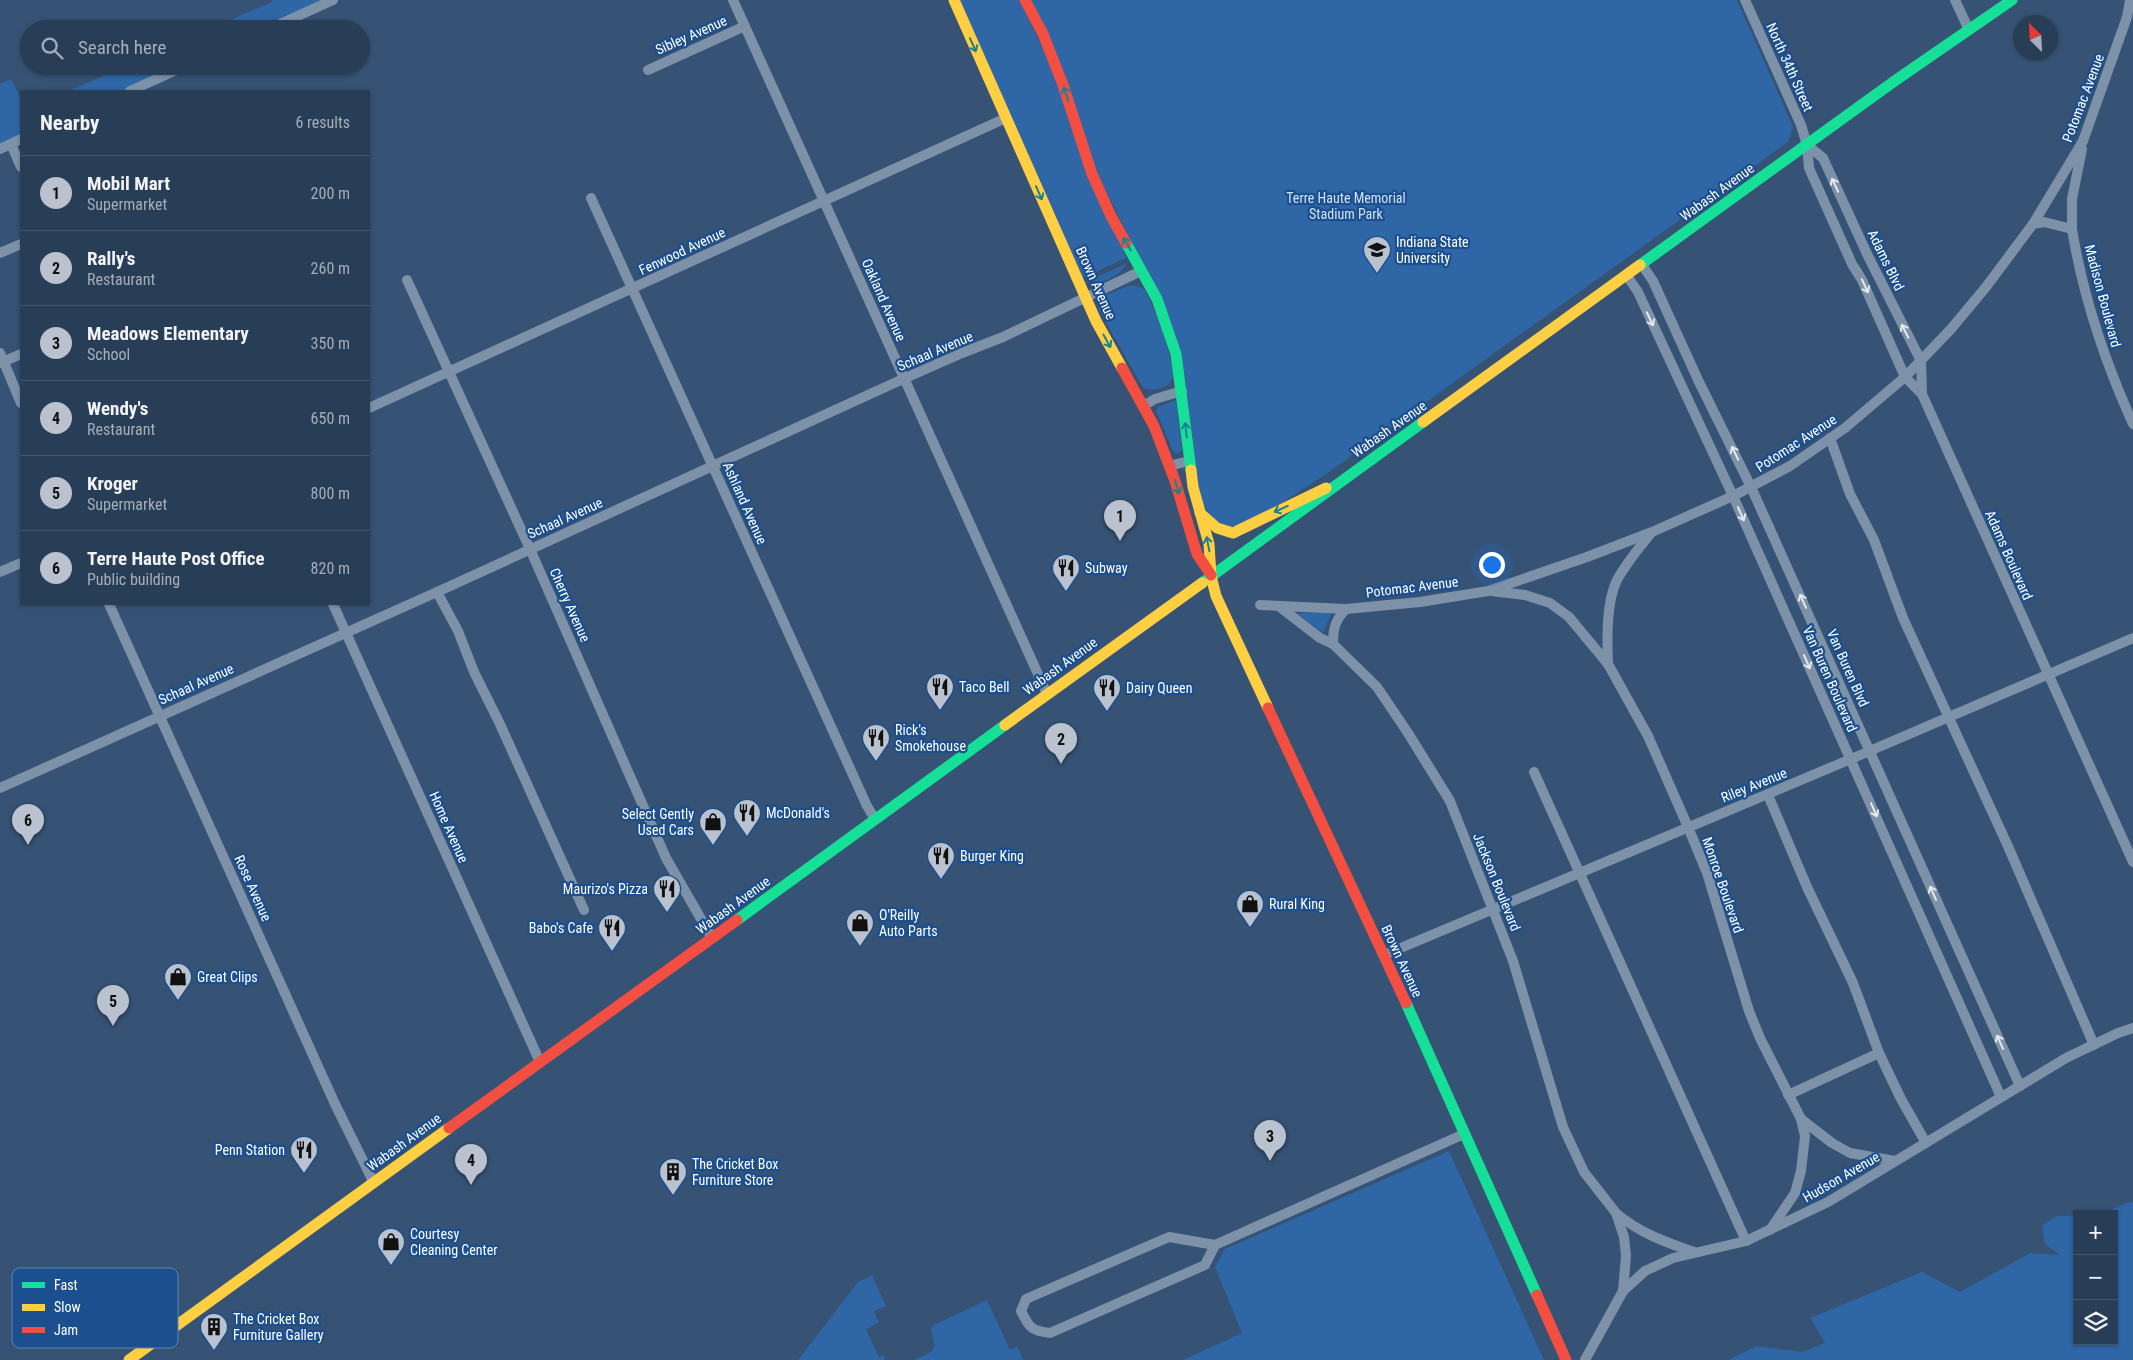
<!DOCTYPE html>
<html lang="en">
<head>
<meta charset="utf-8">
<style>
  body { margin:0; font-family:"Roboto Condensed",sans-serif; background:#30455d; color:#f1f3f6 }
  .controls { position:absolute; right:15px; bottom:15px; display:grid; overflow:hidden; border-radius:0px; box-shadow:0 1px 4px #0004 }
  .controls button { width:45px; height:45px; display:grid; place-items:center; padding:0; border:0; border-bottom:1px solid #44576d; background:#283e57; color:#f1f3f6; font:25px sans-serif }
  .compass { position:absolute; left:2013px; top:15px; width:45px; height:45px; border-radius:50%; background:#283e57; box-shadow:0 1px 4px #0004; rotate:336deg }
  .you { position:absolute; left:1491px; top:564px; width:18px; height:18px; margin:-12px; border:4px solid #fff; border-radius:50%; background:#1a73e8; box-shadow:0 0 0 8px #1a73e833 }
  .badge { display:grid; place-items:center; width:32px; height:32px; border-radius:50%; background:#b9c2ce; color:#111; font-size:16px; font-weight:700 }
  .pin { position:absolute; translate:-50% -41px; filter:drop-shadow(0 1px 2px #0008) }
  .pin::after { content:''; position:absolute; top:26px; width:18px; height:15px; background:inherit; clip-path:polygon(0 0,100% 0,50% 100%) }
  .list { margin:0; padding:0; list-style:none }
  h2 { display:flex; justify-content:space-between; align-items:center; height:65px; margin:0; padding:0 20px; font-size:21px }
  h2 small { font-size:16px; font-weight:400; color:#a5aeba }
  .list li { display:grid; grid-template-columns:32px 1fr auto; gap:15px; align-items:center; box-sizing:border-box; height:75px; padding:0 20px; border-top:1px solid #44576d }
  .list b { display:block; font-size:19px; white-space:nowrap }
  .list p { margin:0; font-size:16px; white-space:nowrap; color:#a5aeba }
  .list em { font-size:16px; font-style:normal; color:#a5aeba }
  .icon { flex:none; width:28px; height:28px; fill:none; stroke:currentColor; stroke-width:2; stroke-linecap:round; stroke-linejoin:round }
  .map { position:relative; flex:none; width:2133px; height:1360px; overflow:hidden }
  .search { position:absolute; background:#283e57; box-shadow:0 1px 4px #0004; left:20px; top:20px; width:350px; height:55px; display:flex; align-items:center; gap:12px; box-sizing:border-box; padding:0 18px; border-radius:28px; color:#a5aeba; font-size:19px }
  .panel { position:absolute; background:#283e57; box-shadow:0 1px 4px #0004; left:20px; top:90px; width:350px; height:515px; border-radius:0px }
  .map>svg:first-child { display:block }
</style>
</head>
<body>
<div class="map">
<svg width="2133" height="1360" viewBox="0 0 2133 1360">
  <rect width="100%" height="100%" fill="#365274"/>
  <g fill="#2f66a5">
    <path d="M272,0h61l-64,29h-60l63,-27z"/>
    <path d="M959,0h60l23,46 84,212 -43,20z"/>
    <path d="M1031,0h706l56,127 -5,15 -459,330c-19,12 -76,52 -95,54 -16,2 -29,-15 -34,-28l-15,-120 -50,-129 -35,-70z"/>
    <path d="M125,66h60l-55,25h-61z"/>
    <path d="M11,79l10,20v40l-21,10v-65z"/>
    <path d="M1126,264c-5,12 -29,23 -41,18z"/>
    <path d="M1129,286c5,-1 10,0 14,3 9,7 32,76 30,87 -2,12 -23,18 -31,10l-43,-76c-2,-15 18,-19 30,-24z"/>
    <path d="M1176,400l6,51 -5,3 -4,-3 -17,-40 2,-4z"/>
    <path d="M1300,613h30l1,2 -8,18 -21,-16 -3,-2z"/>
    <path d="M1449,1151l95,209h-361l59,-27 -27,-66 10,-18z"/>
    <path d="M2133,1201v159h-405l29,-14 45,6 23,-9 -15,-25 112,-46 38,20 70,-39 30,2 -15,-11 -3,-19 15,-9 20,-1v126h37v-127h-24l11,-1z"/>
    <path d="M872,1275l14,31 -12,5 5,12 -13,6 13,28 4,-2 2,5h-87l60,-78z"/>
    <path d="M987,1300l23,50 7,-4 6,14h-109l17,-8 4,-6 -4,-16 1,-4z"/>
  </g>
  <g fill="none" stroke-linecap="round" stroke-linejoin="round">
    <g stroke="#7d92a8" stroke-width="10">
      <path d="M733,0l314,694"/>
      <path d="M1745,0l56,125 6,20 2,23 43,96 10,16 43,97 17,17 211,468"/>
      <path d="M1955,0l14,30"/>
      <path d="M269,29l64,-29"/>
      <path d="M648,70l97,-44"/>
      <path d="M130,91l55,-25"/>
      <path d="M11,144l10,23"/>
      <path d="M1807,145l16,13 45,98 53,105 1,33"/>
      <path d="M0,149l21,-10"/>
      <path d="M591,198l276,608 8,13"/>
      <path d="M2033,224l11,-2 28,7c11,68 33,133 61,195"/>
      <path d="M2072,229v-30l10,-50"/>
      <path d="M0,253l21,-9"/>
      <path d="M1642,265l11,16 46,101 52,105 269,599"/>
      <path d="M1627,276l11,16 95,204 268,601"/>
      <path d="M407,280l123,269 136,309 46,80"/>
      <path d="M0,353l21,50"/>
      <path d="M0,363l21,-9"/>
      <path d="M1143,406l12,-7 27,-8"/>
      <path d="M369,408l637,-290"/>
      <path d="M1830,438l20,56 24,46 29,78 104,226 87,201"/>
      <path d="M1169,466l20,-5"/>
      <path d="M0,572l21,-9"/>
      <path d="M1491,591l34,4 25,8 19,14 39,47 40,72 40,91 19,46 42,138 11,27 41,81 4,17 -4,35 -6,22 -25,37"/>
      <path d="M437,592l21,39 16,41 25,50 85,188"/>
      <path d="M109,604l226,500 39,79"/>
      <path d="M333,604l207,458"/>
      <path d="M1260,605l86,4 74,-7 68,-11 99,-34 65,-25 81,-36 57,-30 55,-38 60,-51 46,-48 35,-42 47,-63 50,-83 44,-124 3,-17"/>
      <path d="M1280,607l40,31 13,6 44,43 31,46 42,68 63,160 50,166 21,45 32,41 8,24 2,19 -3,35"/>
      <path d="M1333,644c0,-15 2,-24 13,-35"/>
      <path d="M1608,664c-1,-24 -2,-62 9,-84 9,-17 22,-32 34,-47"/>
      <path d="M1534,772l212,469"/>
      <path d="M0,788l437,-196 455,-208 70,-31 41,-16 138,-66"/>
      <path d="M1768,795l39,92 46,96 26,70 22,46 25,44"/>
      <path d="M1384,955l467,-196 282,-121"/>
      <path d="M1788,1095l91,-42"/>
      <path d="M1801,1119l31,24 18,10 45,8"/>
      <path d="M1617,1214c23,19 48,28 77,38"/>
      <path d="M1215,1245l-10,20 -155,68c-19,-2 -21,-6 -29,-22l5,-12 143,-62 46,8 249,-111"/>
      <path d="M1585,1360l38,-69 22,-20 28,-13 73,-17 82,-39 238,-144 52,-25 15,-5"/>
    </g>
    <g stroke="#16e098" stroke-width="11">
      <path d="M1126,243l31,56 19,55 15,116"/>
      <path d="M1640,265l256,-185 116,-80"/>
      <path d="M1202,583l221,-161"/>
      <path d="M737,920l268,-195"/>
      <path d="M1406,1003l131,292"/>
    </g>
    <g stroke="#ffcf43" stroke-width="11">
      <path d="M954,0l142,321 26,47"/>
      <path d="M1423,422l217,-157"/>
      <path d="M1191,470l2,17 16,57 2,32 5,20 52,112"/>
      <path d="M1200,513l17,15 16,5 93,-45"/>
      <path d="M1005,725l197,-142"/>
      <path d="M129,1360l320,-232"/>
    </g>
    <g stroke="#f24e42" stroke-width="11">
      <path d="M1025,0l18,34 20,51 29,89 19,42 15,27"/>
      <path d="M1122,368l32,58 21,55 22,73 14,21"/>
      <path d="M1268,708l138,295"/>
      <path d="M449,1128l288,-208"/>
      <path d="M1537,1295l29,65"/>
    </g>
  </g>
  <defs><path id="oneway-shaft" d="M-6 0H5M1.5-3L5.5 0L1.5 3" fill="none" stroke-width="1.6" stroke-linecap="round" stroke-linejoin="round" transform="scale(1.25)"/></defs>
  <g stroke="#198292">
    <use href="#oneway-shaft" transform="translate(973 45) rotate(66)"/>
    <use href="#oneway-shaft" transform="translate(1066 94) rotate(-108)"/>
    <use href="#oneway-shaft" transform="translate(1039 193) rotate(66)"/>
    <use href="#oneway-shaft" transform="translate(1127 244) rotate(-120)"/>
    <use href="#oneway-shaft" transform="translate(1107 341) rotate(61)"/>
    <use href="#oneway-shaft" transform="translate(1186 430) rotate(-96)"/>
    <use href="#oneway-shaft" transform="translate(1177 487) rotate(73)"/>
    <use href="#oneway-shaft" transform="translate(1281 509) rotate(156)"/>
    <use href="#oneway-shaft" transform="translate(1208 544) rotate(-101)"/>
  </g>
  <g stroke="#e5e9ee">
    <use href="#oneway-shaft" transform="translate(1835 185) rotate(-115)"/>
    <use href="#oneway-shaft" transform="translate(1865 286) rotate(65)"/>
    <use href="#oneway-shaft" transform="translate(1650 319) rotate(65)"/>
    <use href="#oneway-shaft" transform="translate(1905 331) rotate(-117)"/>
    <use href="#oneway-shaft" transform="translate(1735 453) rotate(-116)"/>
    <use href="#oneway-shaft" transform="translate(1741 514) rotate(66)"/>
    <use href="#oneway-shaft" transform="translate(1803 601) rotate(-114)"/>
    <use href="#oneway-shaft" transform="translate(1807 662) rotate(66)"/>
    <use href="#oneway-shaft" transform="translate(1874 810) rotate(66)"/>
    <use href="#oneway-shaft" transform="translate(1933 893) rotate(-114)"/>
    <use href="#oneway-shaft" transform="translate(2000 1042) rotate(-114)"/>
  </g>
  <defs>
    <symbol id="university-pin" viewBox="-11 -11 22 30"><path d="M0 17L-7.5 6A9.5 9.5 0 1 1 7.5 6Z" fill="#b9c2ce" stroke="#1b4f8f"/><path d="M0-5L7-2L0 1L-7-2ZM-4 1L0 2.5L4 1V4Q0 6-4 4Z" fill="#111"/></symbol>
    <symbol id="restaurant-pin" viewBox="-11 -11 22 30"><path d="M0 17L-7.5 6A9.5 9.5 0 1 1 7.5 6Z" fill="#b9c2ce" stroke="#1b4f8f"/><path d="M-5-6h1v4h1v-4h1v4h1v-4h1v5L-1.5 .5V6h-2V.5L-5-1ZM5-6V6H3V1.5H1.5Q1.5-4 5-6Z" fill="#111"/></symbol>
    <symbol id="shop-pin" viewBox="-11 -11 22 30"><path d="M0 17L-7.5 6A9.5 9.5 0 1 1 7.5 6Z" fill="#b9c2ce" stroke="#1b4f8f"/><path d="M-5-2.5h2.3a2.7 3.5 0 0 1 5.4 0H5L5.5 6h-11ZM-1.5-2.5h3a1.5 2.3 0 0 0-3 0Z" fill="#111"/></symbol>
    <symbol id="building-pin" viewBox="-11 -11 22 30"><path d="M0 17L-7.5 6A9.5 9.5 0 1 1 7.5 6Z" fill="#b9c2ce" stroke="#1b4f8f"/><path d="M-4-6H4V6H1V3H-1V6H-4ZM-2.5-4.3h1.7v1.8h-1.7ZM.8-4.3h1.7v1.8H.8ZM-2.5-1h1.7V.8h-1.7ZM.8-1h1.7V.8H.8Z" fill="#111"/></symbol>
  </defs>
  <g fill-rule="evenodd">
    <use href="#university-pin" x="1361" y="234" width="32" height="43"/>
    <use href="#restaurant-pin" x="1050" y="552" width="32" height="43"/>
    <use href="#restaurant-pin" x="924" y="671" width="32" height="43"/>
    <use href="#restaurant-pin" x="1091" y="672" width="32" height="43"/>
    <use href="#restaurant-pin" x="860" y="722" width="32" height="43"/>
    <use href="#restaurant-pin" x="731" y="797" width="32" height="43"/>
    <use href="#shop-pin" x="697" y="806" width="32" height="43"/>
    <use href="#restaurant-pin" x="925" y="840" width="32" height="43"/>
    <use href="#restaurant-pin" x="651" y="873" width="32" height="43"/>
    <use href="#shop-pin" x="1234" y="888" width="32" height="43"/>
    <use href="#shop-pin" x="844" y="907" width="32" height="43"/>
    <use href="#restaurant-pin" x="596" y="912" width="32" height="43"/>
    <use href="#shop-pin" x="162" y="961" width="32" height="43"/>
    <use href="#restaurant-pin" x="288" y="1134" width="32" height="43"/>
    <use href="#building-pin" x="657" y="1156" width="32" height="43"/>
    <use href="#shop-pin" x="375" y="1226" width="32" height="43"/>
    <use href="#building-pin" x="198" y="1311" width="32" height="43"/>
  </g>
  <g text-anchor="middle" stroke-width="4.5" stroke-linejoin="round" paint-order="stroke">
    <g font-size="14" fill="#fff" stroke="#1b4f8f">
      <text transform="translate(691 35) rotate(-24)" y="5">Sibley Avenue</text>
      <text transform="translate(1790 67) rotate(66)" y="5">North 34th Street</text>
      <text transform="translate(2083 98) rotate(-69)" y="5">Potomac Avenue</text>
      <text transform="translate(1717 192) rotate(-36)" y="5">Wabash Avenue</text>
      <text transform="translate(682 251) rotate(-25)" y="5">Fenwood Avenue</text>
      <text transform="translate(1886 260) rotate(64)" y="5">Adams Blvd</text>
      <text transform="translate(1096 283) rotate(66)" y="5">Brown Avenue</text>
      <text transform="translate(2103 296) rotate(75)" y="5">Madison Boulevard</text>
      <text transform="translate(884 300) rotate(66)" y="5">Oakland Avenue</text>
      <text transform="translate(935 351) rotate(-23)" y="5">Schaal Avenue</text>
      <text transform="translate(1389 429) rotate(-35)" y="5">Wabash Avenue</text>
      <text transform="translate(1796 443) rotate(-33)" y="5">Potomac Avenue</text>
      <text transform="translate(745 503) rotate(66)" y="5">Ashland Avenue</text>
      <text transform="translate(565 518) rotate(-24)" y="5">Schaal Avenue</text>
      <text transform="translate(2009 555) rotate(66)" y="5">Adams Boulevard</text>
      <text transform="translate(1412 587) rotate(-7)" y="5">Potomac Avenue</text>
      <text transform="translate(570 605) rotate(66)" y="5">Cherry Avenue</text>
      <text transform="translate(1060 666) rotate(-36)" y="5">Wabash Avenue</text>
      <text transform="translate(1848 668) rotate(66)" y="5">Van Buren Blvd</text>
      <text transform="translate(1830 679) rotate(66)" y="5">Van Buren Boulevard</text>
      <text transform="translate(196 684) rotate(-24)" y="5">Schaal Avenue</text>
      <text transform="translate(1754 785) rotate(-22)" y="5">Riley Avenue</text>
      <text transform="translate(449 827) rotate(66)" y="5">Home Avenue</text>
      <text transform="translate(1497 882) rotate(68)" y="5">Jackson Boulevard</text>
      <text transform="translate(1723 885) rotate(71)" y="5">Monroe Boulevard</text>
      <text transform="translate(253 888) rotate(66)" y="5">Rose Avenue</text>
      <text transform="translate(733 905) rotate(-36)" y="5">Wabash Avenue</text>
      <text transform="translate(1402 961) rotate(65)" y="5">Brown Avenue</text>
      <text transform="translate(404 1142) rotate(-36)" y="5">Wabash Avenue</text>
      <text transform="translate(1841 1177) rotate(-30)" y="5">Hudson Avenue</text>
    </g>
    <g font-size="14" fill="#cfe3fa" stroke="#1b4f8f">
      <text x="1346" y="203">Terre Haute Memorial<tspan x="1346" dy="16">Stadium Park</tspan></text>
    </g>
    <g font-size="14" fill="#fff" stroke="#1b4f8f" text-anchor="start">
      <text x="1396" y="247">Indiana State<tspan x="1396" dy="16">University</tspan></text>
      <text x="1085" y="573">Subway</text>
      <text x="959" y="692">Taco Bell</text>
      <text x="1126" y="693">Dairy Queen</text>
      <text x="895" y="735">Rick's<tspan x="895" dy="16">Smokehouse</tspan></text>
      <text x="766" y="818">McDonald's</text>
      <text x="694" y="819" text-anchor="end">Select Gently<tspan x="694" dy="16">Used Cars</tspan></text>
      <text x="960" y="861">Burger King</text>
      <text x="648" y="894" text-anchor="end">Maurizo's Pizza</text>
      <text x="1269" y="909">Rural King</text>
      <text x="879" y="920">O'Reilly<tspan x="879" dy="16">Auto Parts</tspan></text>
      <text x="593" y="933" text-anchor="end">Babo's Cafe</text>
      <text x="197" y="982">Great Clips</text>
      <text x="285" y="1155" text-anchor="end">Penn Station</text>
      <text x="692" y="1169">The Cricket Box<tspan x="692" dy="16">Furniture Store</tspan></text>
      <text x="410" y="1239">Courtesy<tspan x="410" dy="16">Cleaning Center</tspan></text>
      <text x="233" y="1324">The Cricket Box<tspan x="233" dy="16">Furniture Gallery</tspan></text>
    </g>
  </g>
  <rect x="12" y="1268" width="166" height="80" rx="8" fill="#1b4f8f" stroke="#5f84b1" stroke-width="1"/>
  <rect x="22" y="1282" width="23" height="6" fill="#16e098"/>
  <rect x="22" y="1304" width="23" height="7" fill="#ffcf43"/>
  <rect x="22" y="1327" width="23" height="6" fill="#f24e42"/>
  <g font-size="14" fill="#fff">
    <text x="54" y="1290">Fast</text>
    <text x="54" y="1312">Slow</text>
    <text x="54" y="1335">Jam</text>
  </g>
</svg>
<div class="controls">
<button>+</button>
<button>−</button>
<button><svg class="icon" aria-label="layers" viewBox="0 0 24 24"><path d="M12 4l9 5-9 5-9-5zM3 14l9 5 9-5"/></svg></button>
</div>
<svg class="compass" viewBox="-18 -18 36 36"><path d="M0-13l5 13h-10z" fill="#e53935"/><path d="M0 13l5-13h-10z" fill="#a5aeba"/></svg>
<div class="you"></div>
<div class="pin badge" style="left:1120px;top:541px">1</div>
<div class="pin badge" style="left:1061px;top:764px">2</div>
<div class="pin badge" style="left:1270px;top:1161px">3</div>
<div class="pin badge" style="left:471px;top:1185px">4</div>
<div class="pin badge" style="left:113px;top:1026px">5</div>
<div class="pin badge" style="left:28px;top:845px">6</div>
<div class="search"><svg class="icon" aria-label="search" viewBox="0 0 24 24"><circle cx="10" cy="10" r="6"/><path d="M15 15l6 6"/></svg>Search here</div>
<section class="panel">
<h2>Nearby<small>6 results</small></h2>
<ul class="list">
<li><span class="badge">1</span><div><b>Mobil Mart</b><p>Supermarket</p></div><em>200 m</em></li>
<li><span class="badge">2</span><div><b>Rally's</b><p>Restaurant</p></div><em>260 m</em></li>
<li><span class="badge">3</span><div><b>Meadows Elementary</b><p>School</p></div><em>350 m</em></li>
<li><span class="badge">4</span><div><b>Wendy's</b><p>Restaurant</p></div><em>650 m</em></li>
<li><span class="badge">5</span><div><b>Kroger</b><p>Supermarket</p></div><em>800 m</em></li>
<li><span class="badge">6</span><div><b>Terre Haute Post Office</b><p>Public building</p></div><em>820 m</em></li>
</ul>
</section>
</div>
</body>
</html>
